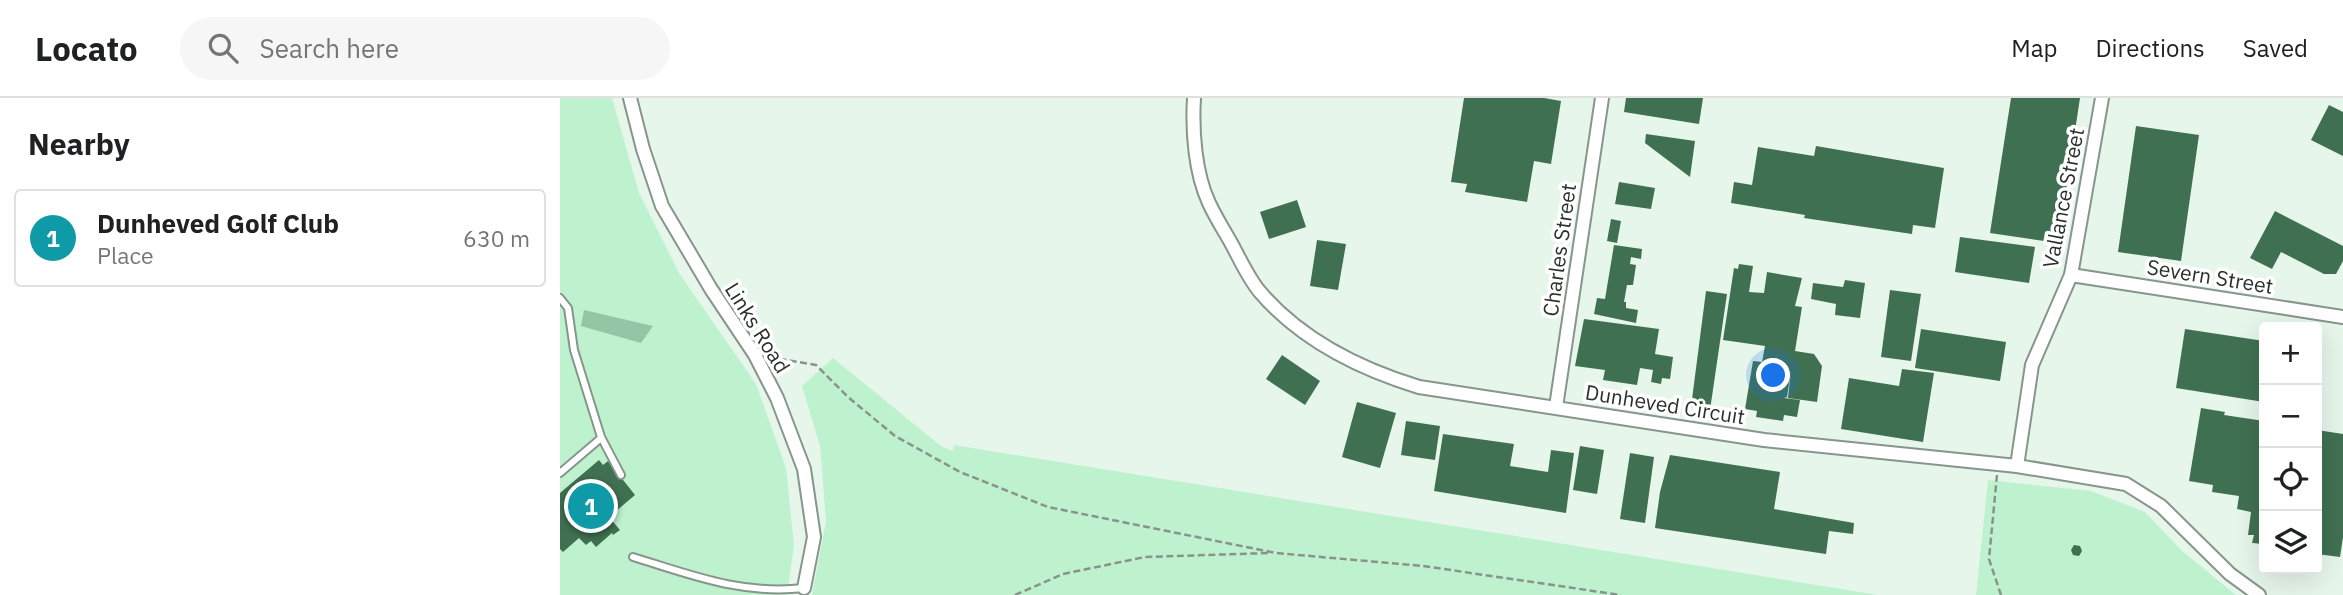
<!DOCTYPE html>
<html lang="en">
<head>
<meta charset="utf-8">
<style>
  body { margin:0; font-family:"IBM Plex Sans",sans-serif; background:#f6f6f6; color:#202124 }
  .controls { position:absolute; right:21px; bottom:21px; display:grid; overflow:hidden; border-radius:7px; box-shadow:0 7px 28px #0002 }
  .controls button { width:63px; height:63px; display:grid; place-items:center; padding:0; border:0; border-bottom:2px solid #e0e0e0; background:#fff; color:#202124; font:35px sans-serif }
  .you { position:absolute; left:1214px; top:278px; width:24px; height:24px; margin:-18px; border:5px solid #fff; border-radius:50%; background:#1a73e8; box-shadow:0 0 0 10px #1a73e833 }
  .badge { display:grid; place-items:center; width:46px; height:46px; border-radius:50%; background:#b45309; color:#fff; font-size:23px; font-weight:700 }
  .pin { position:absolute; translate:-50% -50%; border:4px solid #fff; box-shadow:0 2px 7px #0006 }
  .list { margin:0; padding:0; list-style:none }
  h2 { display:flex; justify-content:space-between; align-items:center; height:91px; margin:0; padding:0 28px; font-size:30px }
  h2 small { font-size:23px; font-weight:400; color:#757577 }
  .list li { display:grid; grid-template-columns:46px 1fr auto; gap:21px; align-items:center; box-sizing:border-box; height:98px; margin:0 14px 14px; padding:0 14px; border:2px solid #e0e0e0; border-radius:7px }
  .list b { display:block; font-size:26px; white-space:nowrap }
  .list p { margin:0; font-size:23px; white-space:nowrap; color:#757577 }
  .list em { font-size:23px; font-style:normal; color:#757577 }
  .icon { flex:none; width:38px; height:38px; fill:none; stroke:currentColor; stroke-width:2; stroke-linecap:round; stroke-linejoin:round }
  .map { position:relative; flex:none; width:1783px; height:497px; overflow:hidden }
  header { display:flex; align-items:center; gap:42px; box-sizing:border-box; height:98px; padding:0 35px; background:#fff; border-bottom:2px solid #e0e0e0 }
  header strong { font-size:33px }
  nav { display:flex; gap:38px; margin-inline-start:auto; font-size:24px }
  .search { width:490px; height:63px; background:#f6f6f6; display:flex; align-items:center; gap:18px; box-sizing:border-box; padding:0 24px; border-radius:38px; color:#757577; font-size:26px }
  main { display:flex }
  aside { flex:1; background:#fff }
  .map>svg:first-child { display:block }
</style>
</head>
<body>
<header>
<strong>Locato</strong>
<div class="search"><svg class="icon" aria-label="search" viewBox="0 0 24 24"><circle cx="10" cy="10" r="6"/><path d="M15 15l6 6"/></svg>Search here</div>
<nav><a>Map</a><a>Directions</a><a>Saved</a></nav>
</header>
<main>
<aside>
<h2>Nearby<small></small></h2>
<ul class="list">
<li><span class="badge" style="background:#0f9aa8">1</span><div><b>Dunheved Golf Club</b><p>Place</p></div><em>630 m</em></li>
</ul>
</aside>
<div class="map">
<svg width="1783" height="497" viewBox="0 0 1783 497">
  <rect width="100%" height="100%" fill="#e7f6eb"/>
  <g fill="#bef2cf">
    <path d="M0,0h52l27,95 40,80 77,111 30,84 8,77 -7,50h-227z"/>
    <path d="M273,260l108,88 12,5 1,-6 924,150h-1066l14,-74 -6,-75 -18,-60z"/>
    <path d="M1428,382l103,11 54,21 37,39 54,44h-260z"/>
  </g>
  <path fill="#93c6a4" d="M24,212l69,16 -12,17 -60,-17z"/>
  <g fill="#407052">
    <path d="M904,0h80l17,3 -10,63 -17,-3 -7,41 -62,-10 2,-8 -16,-2z"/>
    <path d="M1066,0h77l-4,26 -75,-12z"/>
    <path d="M1451,0h69l-22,145 -68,-10z"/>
    <path d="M1769,7l14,7v44l-32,-16z"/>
    <path d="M1576,28l63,9 -18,126 -63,-9z"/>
    <path d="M1086,36l49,7 -5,36 -45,-34z"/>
    <path d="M1256,48l128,22 -9,60 -22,-3 -1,9 -108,-16 1,-3 -74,-12 3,-21 18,3 6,-38 56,9z"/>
    <path d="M1059,84l36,6 -4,21 -36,-5z"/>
    <path d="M737,102l9,27 -37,12 -9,-27z"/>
    <path d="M1715,113l68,35v15l-7,13h-12l-43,-22 -9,17 -22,-11z"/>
    <path d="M1051,121l10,2 -4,22 -10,-2z"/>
    <path d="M1400,139l75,10 -6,36 -74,-11z"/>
    <path d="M757,142l29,4 -8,46 -28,-4z"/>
    <path d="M1054,147l28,4 -1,10 -10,-2 -1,7 6,1 -3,20h-6l-3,17h2v6l12,2 -2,13 -42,-9 3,-16 8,1z"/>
    <path d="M1179,166l14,2 -4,26 15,1 3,-21 35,6 -7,28 7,1 -7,44 19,3 8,12 -5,36 -29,-4 3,-27 -4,26 -3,1 16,2 -3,17 -13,-2 -1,6 -27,-4 1,-6 -12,-2 8,-48 9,1 3,-16 -42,-6 11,-72 4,1z"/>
    <path d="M1285,182l20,3 -5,35 -25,-3 1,-11 -25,-5 2,-16 30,4z"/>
    <path d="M1330,192l31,4 -10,67 -30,-4z"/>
    <path d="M1146,193l21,3 -17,116 -19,-3z"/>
    <path d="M1024,221l75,10 -4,25 18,3 -3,22 -8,-1 -1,6 -10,-2 2,-12 -13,-2 -3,17 -34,-5 2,-10 -30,-4z"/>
    <path d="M1361,231l85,13 -6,39 -85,-13z"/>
    <path d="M1625,231l79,12v61l-88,-14z"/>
    <path d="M722,257l38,26 -15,24 -39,-26z"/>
    <path d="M1342,271l32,4 -11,69 -82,-13 8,-51 50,8z"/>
    <path d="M797,304l39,11 -16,55 -38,-11z"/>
    <path d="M1641,310l24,4 -1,3 40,6v123l-12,-1 2,-8h-6l3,-23 -14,-3 2,-13 -27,-4 1,-7 -24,-4z"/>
    <path d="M846,323l34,5 -5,34 -34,-5z"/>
    <path d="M1757,332l26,4v103l-3,20 -23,-3z"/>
    <path d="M883,336l71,10 -4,22 38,6 3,-22 23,3 -8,60 -132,-22z"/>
    <path d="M1020,348l24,4 -7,44 -24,-4z"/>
    <path d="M1070,355l24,4 -9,66 -25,-4z"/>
    <path d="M1110,357l110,17 -6,37 80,14 -1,11 -24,-3 -3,23 -171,-26 5,-36z"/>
    <path d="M39,362l4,5 5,-4 27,34 -26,22 11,13 -7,5 -1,-2 -16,14 -5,-6 -5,4 -7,-7 -16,14 -3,-3v-56z"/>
    <path d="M1514,447l6,1 2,5 -3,5 -6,-1 -2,-5z"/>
  </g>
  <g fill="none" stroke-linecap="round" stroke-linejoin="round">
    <defs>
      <g id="service">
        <path d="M0,200l8,10 6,42 27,87 20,38"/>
        <path d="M0,375l41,-35"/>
        <path d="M73,459c59,18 108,38 171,31"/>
      </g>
      <g id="minor">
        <path d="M70,0l13,51 19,57 49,83 44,66 22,43 27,71 10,68 -10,51"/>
        <path d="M634,0c-2,33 1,75 15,105 6,13 14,26 21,38 9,16 18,37 30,51 41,48 100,77 159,95l345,53 253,26 109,18 35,22 69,68 29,21"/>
        <path d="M1511,177l272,42"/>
        <path d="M996,309l46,-309"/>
        <path d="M1457,368l15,-101 39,-90 31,-177"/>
      </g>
    </defs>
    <use href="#service" stroke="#87958c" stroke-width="10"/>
    <use href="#minor" stroke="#87958c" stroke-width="16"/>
    <g stroke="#89938c" stroke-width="2.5" stroke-dasharray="7 3.5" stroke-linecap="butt">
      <path d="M209,259l47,8 32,32 47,39 65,36 88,35 228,46 147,13 198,29"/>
      <path d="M1437,377l-8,84 12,36"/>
      <path d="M455,497l48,-21 82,-17 124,-4"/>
    </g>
    <use href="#service" stroke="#fff" stroke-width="6"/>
    <use href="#minor" stroke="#fff" stroke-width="12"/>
  </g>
  <g text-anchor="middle" stroke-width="7" stroke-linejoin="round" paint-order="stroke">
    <g font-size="21" fill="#2a302c" stroke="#fff">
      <text transform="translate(1504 100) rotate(-79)" y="7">Vallance Street</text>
      <text transform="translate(1000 152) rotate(-82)" y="7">Charles Street</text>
      <text transform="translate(1650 179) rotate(9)" y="7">Severn Street</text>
      <text transform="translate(197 230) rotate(58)" y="7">Links Road</text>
      <text transform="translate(1105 307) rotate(9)" y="7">Dunheved Circuit</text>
    </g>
  </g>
</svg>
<div class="controls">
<button>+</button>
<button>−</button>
<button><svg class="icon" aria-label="locate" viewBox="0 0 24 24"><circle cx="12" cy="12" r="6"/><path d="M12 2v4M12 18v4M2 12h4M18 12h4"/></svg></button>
<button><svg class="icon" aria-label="layers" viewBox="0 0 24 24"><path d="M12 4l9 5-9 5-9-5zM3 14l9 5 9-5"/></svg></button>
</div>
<div class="you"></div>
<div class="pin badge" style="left:31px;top:408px;background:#0f9aa8">1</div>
</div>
</main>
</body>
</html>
